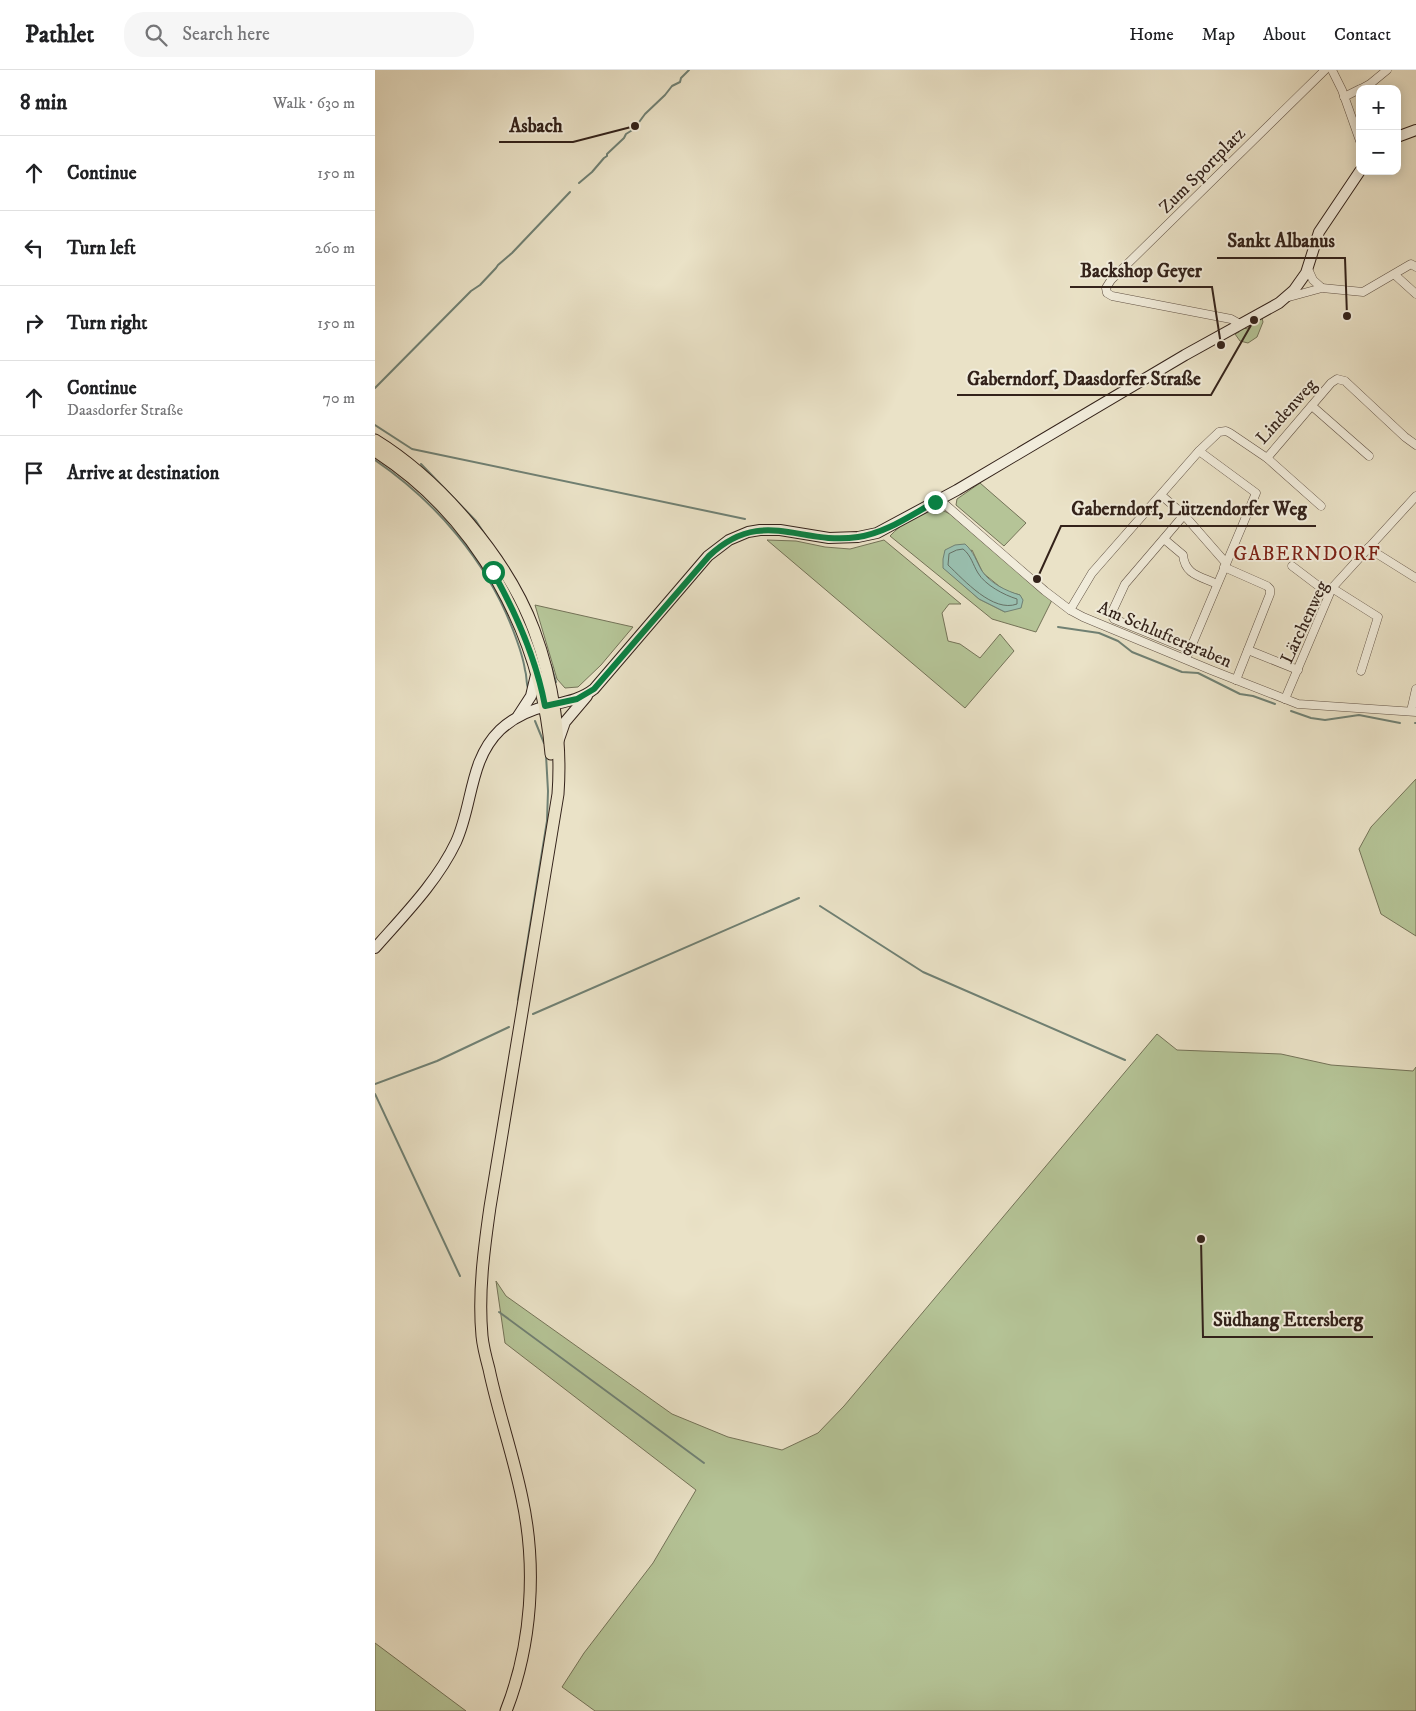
<!DOCTYPE html>
<html lang="en">
<head>
<meta charset="utf-8">
<style>
  body { margin:0; font-family:"IM FELL DW Pica",serif; background:#f6f6f6; color:#202124 }
  .controls { position:absolute; right:15px; top:15px; display:grid; overflow:hidden; border-radius:10px; box-shadow:0 2px 12px #0003 }
  .controls button { width:45px; height:45px; display:grid; place-items:center; padding:0; border:0; border-bottom:1px solid #e0e0e0; background:#fff; color:#202124; font:25px sans-serif }
  .stop { position:absolute; width:15px; height:15px; margin:-11px; border:4px solid #0b8043; border-radius:50%; background:#fff }
  .stop.end { background:#0b8043; border-color:#fff; box-shadow:0 1px 5px #0008 }
  .list { margin:0; padding:0; list-style:none }
  h2 { display:flex; justify-content:space-between; align-items:center; height:65px; margin:0; padding:0 20px; font-size:21px }
  h2 small { font-size:16px; font-weight:400; color:#757577 }
  .list li { display:grid; grid-template-columns:32px 1fr auto; gap:15px; align-items:center; box-sizing:border-box; height:75px; padding:0 20px; border-top:1px solid #e0e0e0 }
  .list b { display:block; font-size:19px; white-space:nowrap }
  .list p { margin:0; font-size:16px; white-space:nowrap; color:#757577 }
  .list em { font-size:16px; font-style:normal; color:#757577 }
  .icon { flex:none; width:28px; height:28px; fill:none; stroke:currentColor; stroke-width:2; stroke-linecap:round; stroke-linejoin:round }
  .map { position:relative; flex:none; width:1041px; height:1641px; overflow:hidden }
  header { display:flex; align-items:center; gap:30px; box-sizing:border-box; height:70px; padding:0 25px; background:#fff; border-bottom:1px solid #e0e0e0 }
  header strong { font-size:24px }
  nav { display:flex; gap:28px; margin-inline-start:auto; font-size:18px }
  .search { width:350px; height:45px; background:#f6f6f6; display:flex; align-items:center; gap:12px; box-sizing:border-box; padding:0 18px; border-radius:20px; color:#757577; font-size:19px }
  main { display:flex }
  aside { flex:1; background:#fff }
  .map>svg:first-child { display:block }
</style>
</head>
<body>
<header>
<strong>Pathlet</strong>
<div class="search"><svg class="icon" aria-label="search" viewBox="0 0 24 24"><circle cx="10" cy="10" r="6"/><path d="M15 15l6 6"/></svg>Search here</div>
<nav><a>Home</a><a>Map</a><a>About</a><a>Contact</a></nav>
</header>
<main>
<aside>
<h2>8 min<small>Walk · 630 m</small></h2>
<ul class="list">
<li><svg class="icon" aria-label="ahead" viewBox="0 0 24 24"><path d="M12 20V5M6 11l6-6 6 6"/></svg><div><b>Continue</b></div><em>150 m</em></li>
<li><svg class="icon" aria-label="left" viewBox="0 0 24 24"><path d="M17 20v-9H6M10 6l-5 5 5 5"/></svg><div><b>Turn left</b></div><em>260 m</em></li>
<li><svg class="icon" aria-label="right" viewBox="0 0 24 24"><path d="M7 20v-9h11M14 6l5 5-5 5"/></svg><div><b>Turn right</b></div><em>150 m</em></li>
<li><svg class="icon" aria-label="ahead" viewBox="0 0 24 24"><path d="M12 20V5M6 11l6-6 6 6"/></svg><div><b>Continue</b><p>Daasdorfer Straße</p></div><em>70 m</em></li>
<li><svg class="icon" aria-label="arrive" viewBox="0 0 24 24"><path d="M6 21V4h12l-3 4 3 4H6"/></svg><div><b>Arrive at destination</b></div></li>
</ul>
</aside>
<div class="map">
<svg width="1041" height="1641" viewBox="0 0 1041 1641">
  <rect width="100%" height="100%" fill="#eae2c7"/>
  <filter id="stains"><feTurbulence type="fractalNoise" baseFrequency=".004" numOctaves="4"/><feColorMatrix values="0 0 0 0 .2 0 0 0 0 .09 0 0 0 0 .02 0 0 0 .5 -.17"/></filter>
  <radialGradient id="worn" r=".72"><stop offset=".6" stop-color="#630" stop-opacity="0"/><stop offset="1" stop-color="#630" stop-opacity=".3"/></radialGradient>
  <g fill="#b5c497" stroke="#747358" fill-rule="evenodd">
    <path d="M887,248l1,4 -6,15 -9,6 -8,-2 -5,-7 4,-2v-2l5,-3 2,2 3,-2 -1,-2z"/>
    <path d="M605,413l46,40 -22,23 -48,-41 1,-6z"/>
    <path d="M561,437l14,7 102,86 -16,32 -44,-13 -102,-83c12,-13 30,-24 46,-29zM597,480l11,23 22,18 15,4 -15,17 -26,-13 -35,-31z"/>
    <path d="M392,470l29,1 29,6 25,2 34,-9 77,64h-12l-7,9 6,28 12,3 20,14 20,-24 14,17 -49,57z"/>
    <path d="M160,535l98,22 -32,38 -23,22 -13,1 -8,-9z"/>
    <path d="M1041,709v157l-35,-22 -22,-65 12,-22z"/>
    <path d="M782,964l20,16 104,4 50,11 82,6 3,-4v644h-821l-33,-24 22,-34 69,-90 43,-73 -191,-147 -9,-62 10,15 166,118 56,23 54,13 36,-17 26,-27z"/>
    <path d="M0,1573l91,68h-91z"/>
  </g>
  <path fill="#99bfaf" stroke="#708073" d="M590,474c9,8 11,17 17,27 8,12 24,20 38,24l3,5 -2,8 -16,4 -26,-13 -36,-31v-9l2,-9 10,-5z"/>
  <g fill="none" stroke-linecap="round" stroke-linejoin="round">
    <path stroke="#667064" stroke-width="1" d="M582,480l6,-1c8,6 10,16 15,24 7,12 26,22 39,26v5c-24,9 -53,-24 -69,-39l1,-11z"/>
    <g stroke="#708073" stroke-width="2">
      <path d="M204,113l13,-11 12,-14 3,-2v-2l17,-16 2,-4 8,-5 11,-15 20,-19 7,-9 8,-4 1,-4 8,-8"/>
      <path d="M0,318l96,-97 9,-6 16,-17 2,-3 14,-12 58,-61"/>
      <path d="M0,355l37,24 333,70"/>
      <path d="M0,390c60,41 112,101 138,170 5,13 10,26 12,40 2,6 1,13 3,18"/>
      <path d="M46,394l55,57 12,18"/>
      <path d="M683,557l41,6 19,8 14,11 50,20 16,1 42,21 13,2 22,8"/>
      <path d="M176,595l5,17"/>
      <path d="M916,641l20,7 14,2 34,-5 41,8"/>
      <path d="M160,651l9,22"/>
      <path d="M1040,653h1"/>
      <path d="M445,836l103,66 202,88"/>
      <path d="M143,930l29,-179 1,-30 -2,-36"/>
      <path d="M158,944l266,-116"/>
      <path d="M0,1014l62,-23 72,-34"/>
      <path d="M0,1024l85,182"/>
      <path d="M124,1242l205,151"/>
    </g>
    <defs>
      <g id="street">
        <path d="M957,0l10,20 18,51"/>
        <path d="M986,19l9,-5 17,-14"/>
        <path d="M969,27l16,-8"/>
        <path d="M933,199l5,11 9,8"/>
        <path d="M1020,205l21,19"/>
        <path d="M914,227l33,-9 41,4 48,-28 5,3"/>
        <path d="M865,254l-9,-5 -119,-23 -5,-3 -1,-5 5,-8 214,-210"/>
        <path d="M937,336l57,50"/>
        <path d="M892,388l54,48"/>
        <path d="M786,425l23,20 42,48"/>
        <path d="M565,430l105,91 25,19 13,7 128,53 87,34 118,8"/>
        <path d="M809,445l-59,69 -13,28v4l2,3 76,31"/>
        <path d="M789,469l19,16c2,20 17,21 34,29"/>
        <path d="M993,478l48,30"/>
        <path d="M917,496l37,28"/>
        <path d="M849,497l43,19 3,3v5l-34,86"/>
        <path d="M957,518l46,29 -17,54"/>
        <path d="M695,540l22,-37 107,-122 20,-19 7,-1 4,2 37,25 64,-75 6,-4 8,2 60,56 11,8"/>
        <path d="M873,580l50,20"/>
        <path d="M811,589l70,-166 -57,-42"/>
        <path d="M910,629l47,-111 84,-92"/>
        <path d="M1036,641l5,-22"/>
      </g>
      <g id="secondary">
        <path d="M1022,67l19,-7"/>
        <path d="M143,646l13,-20 5,-21"/>
        <path d="M183,672l7,-20 22,-26"/>
        <path d="M0,878c29,-33 62,-66 81,-106 17,-37 13,-82 44,-112 14,-13 30,-20 47,-24 17,-4 33,-6 47,-17l114,-133 21,-16 19,-8 12,-2h20l49,8 29,-1 19,-4 80,-43 228,-135 94,-52 15,-13 12,-17 13,-41 41,-61"/>
      </g>
      <g id="primary">
        <path d="M0,370c65,40 132,118 159,190 19,51 28,109 24,164l-68,413c-6,42 -12,86 -8,129 1,11 4,22 7,33 9,43 24,85 33,129 15,69 10,147 -16,213"/>
        <path d="M0,381c103,66 166,182 176,303"/>
      </g>
    </defs>
    <use href="#street" stroke="#615245" stroke-width="9"/>
    <use href="#secondary" stroke="#33221a" stroke-width="12"/>
    <use href="#primary" stroke="#33221a" stroke-width="13"/>
    <use href="#street" stroke="#f1ecdb" stroke-width="8"/>
    <use href="#secondary" stroke="#f1ecdb" stroke-width="10"/>
    <use href="#primary" stroke="#eae2c7" stroke-width="11"/>
  </g>
  <g fill="none" stroke-linecap="round" stroke-linejoin="round">
    <path stroke="#0b8043" stroke-width="6" d="M118,502c24,43 43,86 52,134l32,-7 17,-10 115,-133c53,-50 91,-10 149,-19 28,-4 53,-22 77,-35"/>
  </g>
  <g text-anchor="middle" stroke-width="4" stroke-linejoin="round" paint-order="stroke">
    <g font-size="18" fill="#33221a" stroke="#f1ecdb">
      <text transform="translate(827 100) rotate(-45)" y="6">Zum Sportplatz</text>
      <text transform="translate(911 341) rotate(-48)" y="6">Lindenweg</text>
      <text transform="translate(929 552) rotate(-65)" y="6">Lärchenweg</text>
      <text transform="translate(790 564) rotate(23)" y="6">Am Schluftergraben</text>
    </g>
    <g font-size="20" letter-spacing="1" fill="#7a1f14" stroke="#f1ecdb">
      <text x="932" y="490">GABERNDORF</text>
    </g>
  </g>
  <path fill="none" stroke="#33221a" stroke-width="2" d="M260 56L198 72H124M972 246L970 188H842M846 275L837 217H695M879 250L836 325H582M662 509L686 456H941M826 1169L828 1267H998"/>
  <g fill="#33221a" stroke="#f1ecdb" stroke-width="2">
    <circle cx="260" cy="56" r="5"/>
    <circle cx="972" cy="246" r="5"/>
    <circle cx="846" cy="275" r="5"/>
    <circle cx="879" cy="250" r="5"/>
    <circle cx="662" cy="509" r="5"/>
    <circle cx="826" cy="1169" r="5"/>
  </g>
  <g font-size="19" text-anchor="middle" font-weight="bold" fill="#33221a" stroke="#f1ecdb" stroke-width="4" stroke-linejoin="round" paint-order="stroke">
    <text x="161" y="62">Asbach</text>
    <text x="906" y="177">Sankt Albanus</text>
    <text x="766" y="207">Backshop Geyer</text>
    <text x="709" y="315">Gaberndorf, Daasdorfer Straße</text>
    <text x="814" y="445">Gaberndorf, Lützendorfer Weg</text>
    <text x="913" y="1256">Südhang Ettersberg</text>
  </g>
  <rect width="100%" height="100%" filter="url(#stains)"/>
  <rect width="100%" height="100%" fill="url(#worn)"/>
</svg>
<div class="controls">
<button>+</button>
<button>−</button>
</div>
<div class="stop" style="left:118px;top:502px"></div>
<div class="stop end" style="left:560px;top:432px"></div>
</div>
</main>
</body>
</html>
